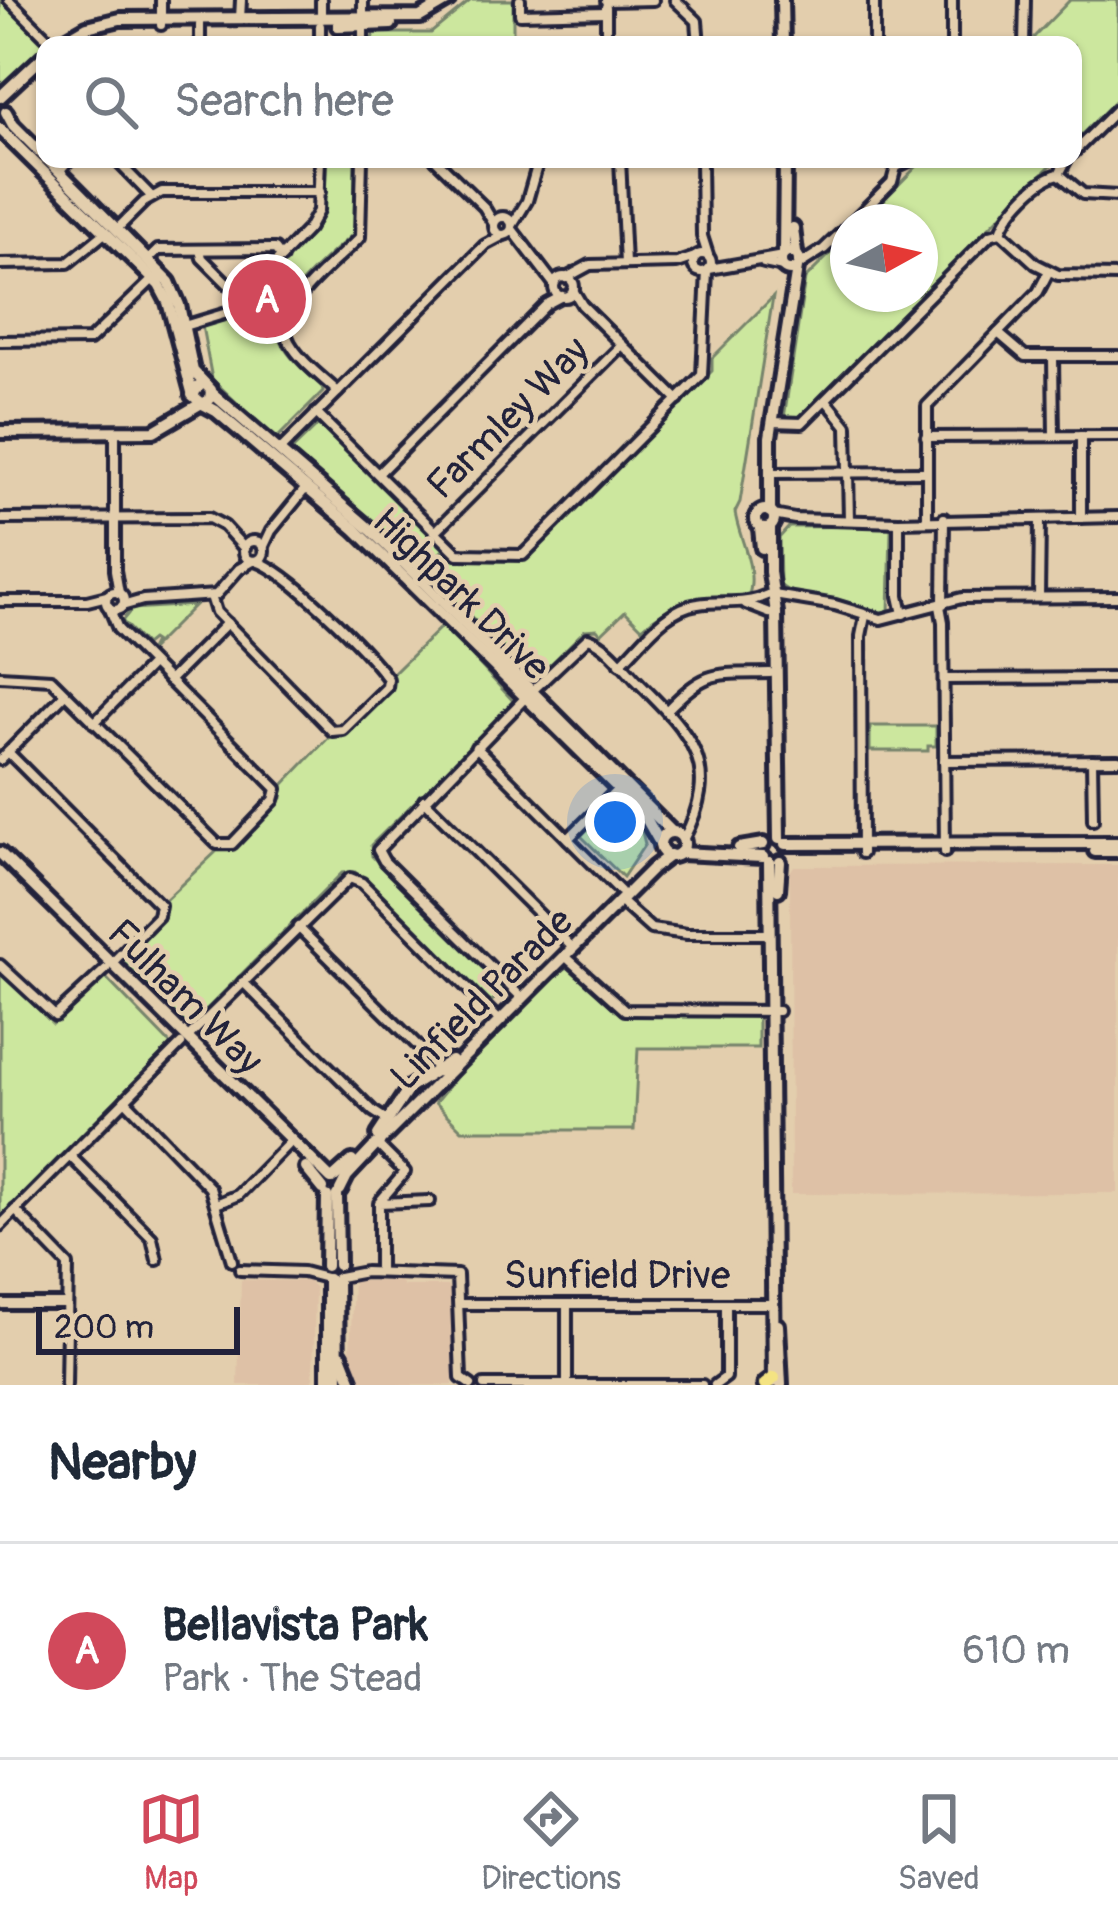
<!DOCTYPE html>
<html lang="en">
<head>
<meta charset="utf-8">
<style>
  body { margin:0; font-family:Pangolin,sans-serif; background:#f2f2f3; color:#1f2937 }
  .compass { position:absolute; left:830px; top:204px; width:108px; height:108px; border-radius:50%; background:#fff; box-shadow:0 3px 9px #0004; rotate:82deg }
  .scale { position:absolute; left:36px; bottom:30px; width:204px; box-sizing:border-box; padding-left:12px; border:6px solid #22223b; border-top:0; font-size:33px; line-height:42px; white-space:nowrap; color:#22223b; -webkit-text-stroke:9px #e3cead; paint-order:stroke }
  .you { position:absolute; left:615px; top:822px; width:42px; height:42px; margin:-30px; border:9px solid #fff; border-radius:50%; background:#1a73e8; box-shadow:0 0 0 18px #1a73e833 }
  .badge { display:grid; place-items:center; width:78px; height:78px; border-radius:50%; background:#d1495b; color:#fff; font-size:39px; font-weight:700 }
  .pin { position:absolute; translate:-50% -50%; border:6px solid #fff; box-shadow:0 3px 12px #0006 }
  .list { margin:0; padding:0; list-style:none }
  h2 { display:flex; justify-content:space-between; align-items:center; height:156px; margin:0; padding:0 48px; font-size:51px }
  h2 small { font-size:39px; font-weight:400; color:#747a83 }
  .list li { display:grid; grid-template-columns:78px 1fr auto; gap:36px; align-items:center; box-sizing:border-box; height:216px; padding:0 48px; border-top:3px solid #e0e1e3 }
  .list b { display:block; font-size:45px; white-space:nowrap }
  .list p { margin:0; font-size:39px; white-space:nowrap; color:#747a83 }
  .list em { font-size:39px; font-style:normal; color:#747a83 }
  .icon { flex:none; width:66px; height:66px; fill:none; stroke:currentColor; stroke-width:2; stroke-linecap:round; stroke-linejoin:round }
  .map { position:relative; flex:none; width:1118px; height:1385px; overflow:hidden }
  .search { position:absolute; background:#fff; box-shadow:0 3px 9px #0004; left:36px; right:36px; top:36px; height:132px; display:flex; align-items:center; gap:30px; box-sizing:border-box; padding:0 42px; border-radius:24px; color:#747a83; font-size:45px }
  .sheet { height:372px; background:#fff }
  nav { display:flex; justify-content:space-around; align-items:center; box-sizing:border-box; height:168px; border-top:3px solid #e0e1e3; background:#fff; font-size:33px; color:#747a83 }
  nav a { display:grid; justify-items:center; gap:6px }
  nav .on { color:#d1495b }
  .map>svg:first-child { display:block }
</style>
</head>
<body>
<div class="map">
<svg width="1118" height="1385" viewBox="0 0 1118 1385">
  <rect width="100%" height="100%" fill="#e3cead"/>
  <filter id="ink" filterUnits="userSpaceOnUse"><feTurbulence type="fractalNoise" baseFrequency=".00833" numOctaves="2"/><feDisplacementMap in="SourceGraphic" scale="24" xChannelSelector="R" yChannelSelector="G"/><feConvolveMatrix kernelMatrix="1 2 1 2 8 2 1 2 1" color-interpolation-filters="sRGB"/></filter>
  <g filter="url(#ink)">
    <g fill="#dec1a6">
      <path d="M1118,865v328l-327,1 -1,-322 4,-6z"/>
      <path d="M241,1280l67,1 7,7 -2,92 -14,5h-61z"/>
      <path d="M353,1281h46l5,5h43l6,6v93h-91l-12,-29z"/>
    </g>
    <g fill="#cce79e" stroke="#77846c" stroke-width="3">
      <path d="M0,0l46,45 -46,48z"/>
      <path d="M471,0h42v45h-143l4,-12h57z"/>
      <path d="M1070,0h48v98l-45,45v-98h-39v-8z"/>
      <path d="M324,159h31l-1,74c-25,24 -93,73 -71,112 8,16 26,29 39,42l1,5 -45,45h-5l-61,-58 -10,-53 24,-6 88,-92 10,-25z"/>
      <path d="M924,159h133l-257,258 -16,1 21,-139 43,-43v58h72v-72h-58z"/>
      <path d="M773,297l-33,205 -5,10c3,26 24,58 13,85 -47,1 -69,-2 -106,31l-17,-17 -24,23 -4,-5 -12,1 -49,49 -73,-70 3,-8 -6,5 -87,-86 -78,-63 -2,-8 24,-23 5,-1 123,123 -5,5 2,3 6,-5 9,9h66l189,-189v-13z"/>
      <path d="M888,526l3,3 -2,84c-19,0 -31,-8 -50,-13 -20,-5 -42,0 -59,-15l-1,-47 10,-11z"/>
      <path d="M195,605l-45,45 4,-8 -3,-2 -6,5 -23,-24 10,-12z"/>
      <path d="M443,625l72,78 -144,142 1,11 132,131v5l-7,-4 4,7 -13,8 -133,-131 -13,1 -156,157 -70,-68 47,-54v-6l54,-51h12l53,-53v-12l49,-51 11,2 49,-49 1,-13z"/>
      <path d="M870,726h66v20h-8v5h-58z"/>
      <path d="M616,800l25,28 4,16 -22,33 -42,-41z"/>
      <path d="M570,965l42,42 12,6 134,1v34h-120l-4,82h-172l-27,-27 77,-94z"/>
      <path d="M0,971l53,53 50,-49 68,70 -171,172z"/>
    </g>
    <g fill="none" stroke-linecap="round" stroke-linejoin="round">
      <defs>
        <g id="minor">
          <path d="M9,0l45,45"/>
          <path d="M363,0v45"/>
          <path d="M520,0v14l86,-2"/>
          <path d="M675,0l22,21 2,24"/>
          <path d="M874,0v45"/>
          <path d="M952,0v45"/>
          <path d="M606,1l47,-1"/>
          <path d="M606,7v38"/>
          <path d="M240,19l1,-19"/>
          <path d="M321,19v-19"/>
          <path d="M161,25v-25"/>
          <path d="M200,45v-20"/>
          <path d="M320,45v-19"/>
          <path d="M1024,45l1,-45"/>
          <path d="M1073,153l45,-45"/>
          <path d="M115,159l36,37"/>
          <path d="M435,159l49,48 10,17"/>
          <path d="M620,159l5,105"/>
          <path d="M701,159l1,77 6,19"/>
          <path d="M896,167l18,-8"/>
          <path d="M59,171l11,-12"/>
          <path d="M1059,174l24,20 35,2"/>
          <circle cx="503" cy="226" r="9"/>
          <path d="M852,222l40,-40 4,-15 -6,-8"/>
          <path d="M512,226l15,-25 12,-42"/>
          <path d="M117,229l27,-27 18,-10h158"/>
          <path d="M512,229l42,55"/>
          <path d="M1001,232l35,32 22,11 60,1"/>
          <path d="M200,250l2,8 40,40"/>
          <circle cx="702" cy="263" r="9"/>
          <path d="M148,260l10,-10 117,-1 7,9"/>
          <path d="M764,263l19,4"/>
          <path d="M0,264l68,-1 38,-31"/>
          <path d="M799,265l25,-16 24,-23"/>
          <path d="M709,269l74,-13"/>
          <circle cx="564" cy="287" r="10"/>
          <path d="M566,278l24,-13 87,-2 18,-6"/>
          <path d="M573,290l9,15 96,95"/>
          <path d="M184,326l43,-13 81,-84 10,-18 2,-52"/>
          <path d="M998,333l27,23h93"/>
          <path d="M0,341l90,-1 63,-61"/>
          <path d="M1053,356l1,80"/>
          <path d="M338,392c-16,-15 -37,-30 -48,-49 -21,-34 48,-82 70,-106l2,-78"/>
          <path d="M826,400l21,26 2,93"/>
          <path d="M316,413l142,141 65,1 179,-180 5,-104"/>
          <path d="M772,422l30,1 188,-188 11,-3c6,-20 38,-54 58,-58l8,-15"/>
          <path d="M115,432v138l4,23"/>
          <path d="M1081,436v82"/>
          <path d="M926,437l192,-1"/>
          <path d="M279,451l206,-206 17,-9"/>
          <path d="M770,473l156,-1"/>
          <path d="M378,474l169,-170 15,-8"/>
          <path d="M773,515l22,4 104,3 219,-5"/>
          <path d="M927,518v-112l111,-114 11,-21"/>
          <path d="M0,519l209,-1 15,8 21,23"/>
          <path d="M899,522v74l4,18"/>
          <path d="M435,532l187,-187"/>
          <circle cx="254" cy="551" r="10"/>
          <path d="M263,548l8,-17 35,-43"/>
          <circle cx="115" cy="601" r="9"/>
          <path d="M774,595l61,10 46,14 81,-21 156,-1"/>
          <path d="M211,596l5,16 116,119 11,-1 44,-43 1,-8c-21,-29 -100,-108 -132,-118"/>
          <path d="M1039,597l1,-76"/>
          <path d="M0,601h87l20,-5"/>
          <path d="M746,604l23,9"/>
          <path d="M943,604l1,-86"/>
          <path d="M122,606l21,-6 73,-5 23,-26 14,-8"/>
          <path d="M940,606l3,16 2,230"/>
          <path d="M620,664c23,-22 45,-56 78,-60 24,-4 46,2 69,-9"/>
          <path d="M0,676l51,3 166,165h15l42,-44 3,-11 -159,-160 -9,-22"/>
          <path d="M944,679l174,-1"/>
          <path d="M169,681l58,-58"/>
          <path d="M533,690l55,-52c18,5 35,28 48,42 53,53 88,84 47,160"/>
          <path d="M667,710c40,-41 47,-36 103,-37"/>
          <path d="M94,723l58,-59"/>
          <path d="M476,747l144,144"/>
          <path d="M8,752l152,153 -2,11 -47,48"/>
          <path d="M0,760l65,-66"/>
          <path d="M1092,760l1,60"/>
          <path d="M944,761l174,-1"/>
          <path d="M424,800l145,144"/>
          <path d="M568,839l50,-50"/>
          <path d="M862,853l-1,-217 4,-20"/>
          <path d="M620,901l31,28 36,5h82"/>
          <path d="M298,927l129,128 11,17"/>
          <path d="M565,956l60,54 153,1"/>
          <path d="M0,965l55,51 51,-47"/>
          <path d="M243,982l130,129 14,9"/>
          <path d="M523,999l-139,-138 -6,-11 148,-153"/>
          <path d="M187,1038l163,-160 12,5 134,134"/>
          <path d="M125,1100l85,88 22,73"/>
          <path d="M377,1144l28,28 -24,28"/>
          <path d="M70,1156l82,82 5,22"/>
          <path d="M216,1204l22,-9 52,-53"/>
          <path d="M15,1210l53,55 -2,120"/>
          <path d="M0,1226l181,-182"/>
          <path d="M240,1270l63,2 23,6"/>
          <path d="M379,1272v-69l51,-2"/>
          <path d="M339,1277l26,-5 92,3 4,103 10,7"/>
          <path d="M0,1304h67"/>
          <path d="M460,1304h313"/>
          <path d="M567,1304v81"/>
          <path d="M484,1385h218"/>
          <path d="M715,1385l11,-8v-73"/>
        </g>
        <g id="tertiary">
          <path d="M782,0l1,45"/>
          <path d="M338,26l53,-2"/>
          <path d="M56,45l31,-18 33,-8 300,-2 29,-17"/>
          <path d="M0,97l45,-42"/>
          <path d="M6,112l7,13 32,32"/>
          <path d="M0,129l159,156 9,17 24,90"/>
          <path d="M47,159l122,123 10,23 14,66 18,19 -1,9 -7,5 -11,-9 9,-11"/>
          <path d="M793,228l3,25"/>
          <circle cx="790" cy="261" r="9"/>
          <path d="M784,254l1,-95"/>
          <path d="M212,393l160,138 300,301"/>
          <path d="M203,404l13,7 139,118 288,284 17,30"/>
          <path d="M0,432l154,-1 46,-27"/>
          <circle cx="765" cy="519" r="9"/>
          <path d="M770,512v-75l27,-169"/>
          <path d="M770,527v45l6,41 3,226"/>
          <path d="M760,528l2,20"/>
          <circle cx="672" cy="844" r="12"/>
          <path d="M785,844l333,-1"/>
          <path d="M739,848l24,-4"/>
          <path d="M1095,851h23"/>
          <path d="M0,853l331,326"/>
          <path d="M680,853l83,4"/>
          <path d="M769,862l5,520"/>
          <path d="M778,890l2,-28"/>
          <path d="M378,1135l31,-47 42,-27"/>
          <path d="M306,1168l17,21"/>
          <path d="M332,1179l20,-18"/>
          <path d="M340,1190l7,-14 30,-32 276,-276 17,-13"/>
          <path d="M337,1195l1,70"/>
          <path d="M326,1266l1,-70"/>
          <path d="M328,1279v106"/>
          <path d="M337,1279l1,106"/>
          <path d="M778,1325l3,60"/>
          <path d="M341,1355l12,30"/>
        </g>
        <path id="primary" d="M765,1385l9,-7"/>
      </defs>
      <use href="#minor" stroke="#22223b" stroke-width="16"/>
      <use href="#tertiary" stroke="#22223b" stroke-width="20"/>
      <use href="#primary" stroke="#22223b" stroke-width="21"/>
      <use href="#minor" stroke="#e3cead" stroke-width="8"/>
      <use href="#tertiary" stroke="#e3cead" stroke-width="10"/>
      <use href="#primary" stroke="#f4e382" stroke-width="12"/>
    </g>
  </g>
  <g text-anchor="middle" stroke-width="9" stroke-linejoin="round" paint-order="stroke">
    <g font-size="39" fill="#22223b" stroke="#e3cead">
      <text transform="translate(507 417) rotate(-45)" y="14">Farmley Way</text>
      <text transform="translate(462 593) rotate(44)" y="14">Highpark Drive</text>
      <text transform="translate(186 996) rotate(45)" y="14">Fulham Way</text>
      <text transform="translate(481 998) rotate(-45)" y="14">Linfield Parade</text>
      <text x="617" y="1288">Sunfield Drive</text>
    </g>
  </g>
</svg>
<svg class="compass" viewBox="-18 -18 36 36"><path d="M0-13l5 13h-10z" fill="#e53935"/><path d="M0 13l5-13h-10z" fill="#747a83"/></svg>
<div class="scale">200 m</div>
<div class="you"></div>
<div class="pin badge" style="left:267px;top:299px">A</div>
<div class="search"><svg class="icon" aria-label="search" viewBox="0 0 24 24"><circle cx="10" cy="10" r="6"/><path d="M15 15l6 6"/></svg>Search here</div>
</div>
<section class="sheet">
<h2>Nearby<small></small></h2>
<ul class="list">
<li><span class="badge">A</span><div><b>Bellavista Park</b><p>Park · The Stead</p></div><em>610 m</em></li>
</ul>
</section>
<nav>
<a class="on"><svg class="icon" aria-label="map" viewBox="0 0 24 24"><path d="M3 6l6-2 6 2 6-2v14l-6 2-6-2-6 2zM9 4v14M15 6v14"/></svg>Map</a>
<a><svg class="icon" aria-label="directions" viewBox="0 0 24 24"><path d="M12 3l9 9-9 9-9-9zM9 14v-3h6M13 9l2 2-2 2"/></svg>Directions</a>
<a><svg class="icon" aria-label="saved" viewBox="0 0 24 24"><path d="M7 4h10v16l-5-4-5 4z"/></svg>Saved</a>
</nav>
</body>
</html>
